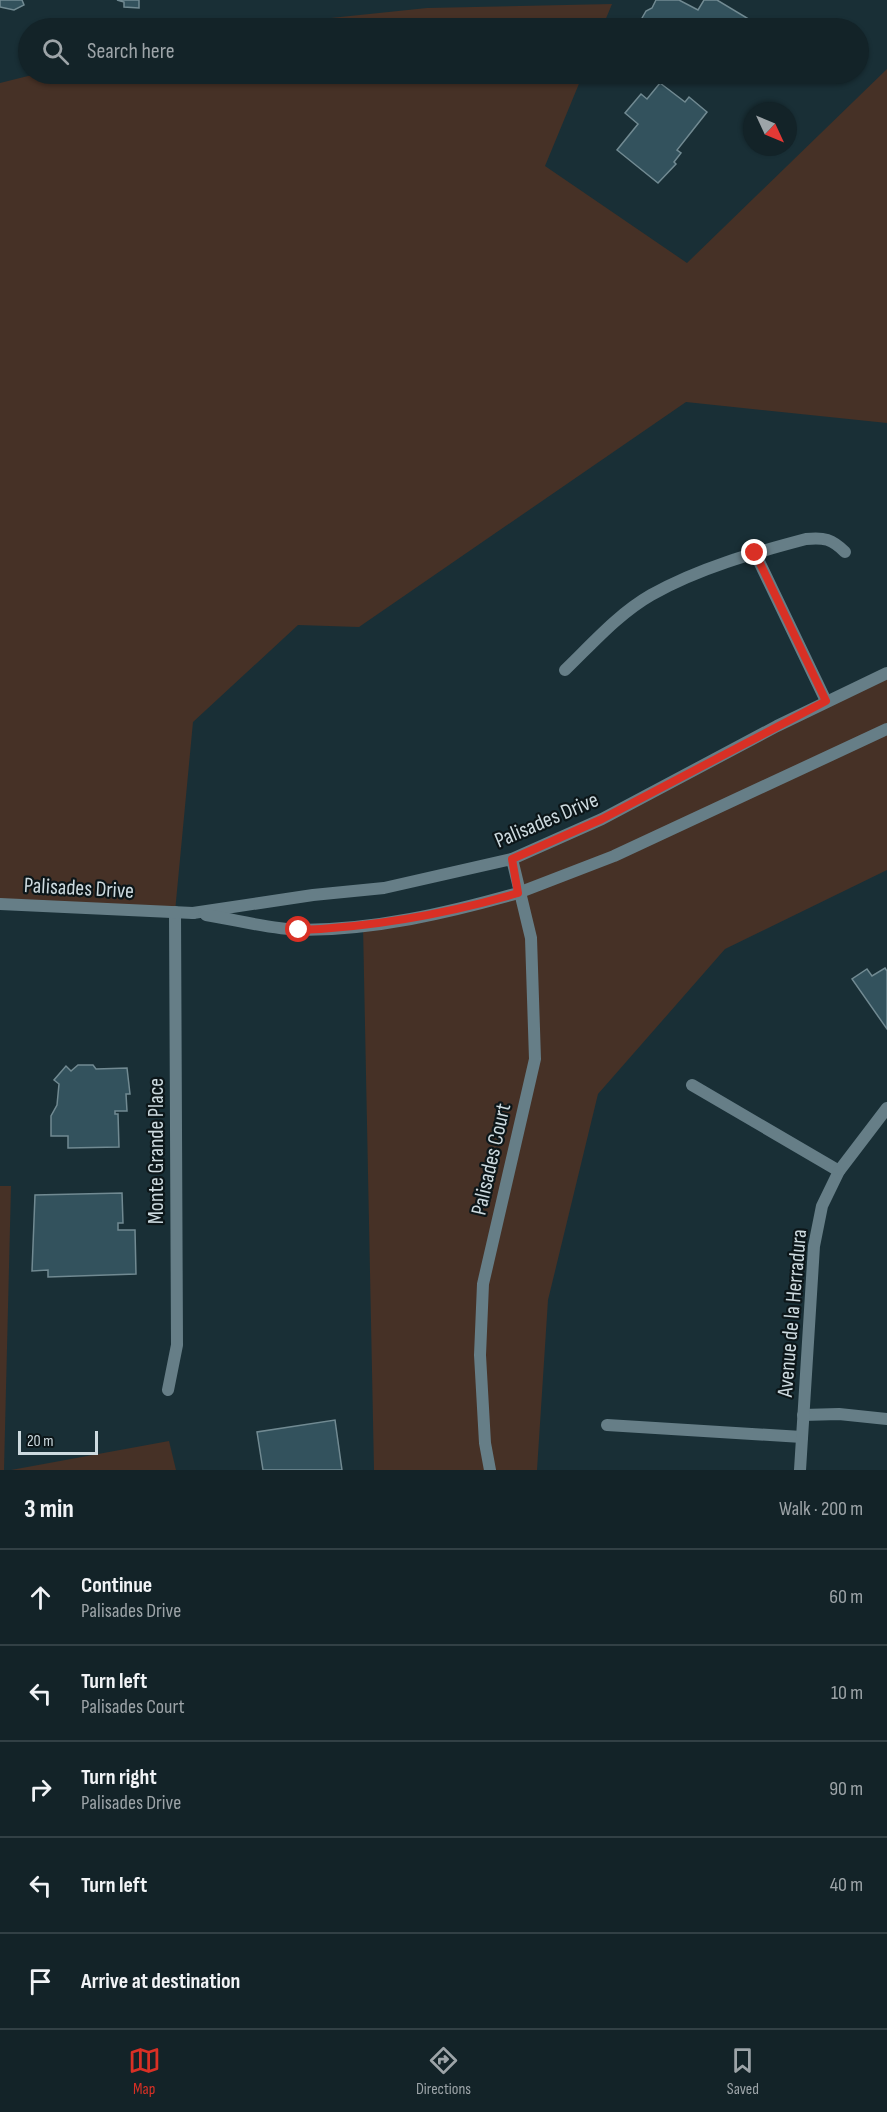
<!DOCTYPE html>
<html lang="en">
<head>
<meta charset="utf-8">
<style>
  body { margin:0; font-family:"Sofia Sans Condensed",sans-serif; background:#202f34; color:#f1f3f6 }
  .compass { position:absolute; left:743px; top:102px; width:54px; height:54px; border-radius:50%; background:#132328; box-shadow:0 2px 4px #0004; rotate:134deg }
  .scale { position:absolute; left:18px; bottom:15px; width:80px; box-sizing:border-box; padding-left:6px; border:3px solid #cddadf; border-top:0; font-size:16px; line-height:21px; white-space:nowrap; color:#cddadf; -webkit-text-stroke:4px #0c1619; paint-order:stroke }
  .stop { position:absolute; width:18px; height:18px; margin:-14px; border:4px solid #d93025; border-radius:50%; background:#fff }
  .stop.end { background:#d93025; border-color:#fff; box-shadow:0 2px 6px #0008 }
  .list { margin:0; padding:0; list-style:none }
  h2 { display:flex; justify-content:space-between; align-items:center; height:78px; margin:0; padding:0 24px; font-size:26px }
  h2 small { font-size:20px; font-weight:400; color:#9da4a8 }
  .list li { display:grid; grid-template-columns:39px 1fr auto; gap:18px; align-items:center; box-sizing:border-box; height:96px; padding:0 24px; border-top:2px solid #324045 }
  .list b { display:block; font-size:22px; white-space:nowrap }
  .list p { margin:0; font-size:20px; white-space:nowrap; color:#9da4a8 }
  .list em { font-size:20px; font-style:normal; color:#9da4a8 }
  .icon { flex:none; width:33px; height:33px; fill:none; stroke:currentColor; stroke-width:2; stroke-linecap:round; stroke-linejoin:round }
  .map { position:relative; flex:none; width:887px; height:1470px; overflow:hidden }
  .search { position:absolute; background:#132328; box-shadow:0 2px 4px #0004; left:18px; right:18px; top:18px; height:66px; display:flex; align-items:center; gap:15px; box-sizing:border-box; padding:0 21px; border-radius:33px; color:#9da4a8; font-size:22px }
  .sheet { height:558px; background:#132328 }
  nav { display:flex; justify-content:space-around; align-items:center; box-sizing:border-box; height:84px; border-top:2px solid #324045; background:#132328; font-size:16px; color:#9da4a8 }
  nav a { display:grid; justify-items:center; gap:3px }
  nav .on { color:#d93025 }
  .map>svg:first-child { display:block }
</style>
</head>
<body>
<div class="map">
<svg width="887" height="1470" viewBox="0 0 887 1470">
  <rect width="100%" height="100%" fill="#192f36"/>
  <g fill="#463126">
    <path d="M612,4l-10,24h-368l193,-20z"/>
    <path d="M887,69v354l-201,-21 -327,225 -61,-2 -105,97 -18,190 -175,-8v-821l36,-9h547l-38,92 142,97z"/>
    <path d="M887,673v197l-162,79 -127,145 -50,206 -11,170h-163l-11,-544 151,-32 -2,-35z"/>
    <path d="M0,1186h11l-7,284h-4z"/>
    <path d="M169,1441l7,29h-165z"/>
  </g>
  <g fill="#33525d" stroke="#718a92" stroke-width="1.5">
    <path d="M0,0h22l2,5 -10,5 -14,-3z"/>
    <path d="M117,0h22v8l-15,-1v-5z"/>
    <path d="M656,0h23l19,10 6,-10h13l35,21 -4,7 -111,-1 9,-16 6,-3z"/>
    <path d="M660,83l25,19 4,-5 18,15 -30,38 4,3 -7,9 2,2 -18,19 -41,-33 21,-26 -13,-11 16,-19 6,5z"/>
    <path d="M885,968l2,3v58l-35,-50 15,-10 5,7z"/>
    <path d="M78,1065h15l3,4 31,-1 3,26h-4l1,17h-12v3h3l1,33 -51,1v-12h-17v-20l6,-11 2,-21 -5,-4 12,-14 5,5z"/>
    <path d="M122,1193l1,30h-5v7h17l1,44 -88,3v-7l-16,1 3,-76z"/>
    <path d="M335,1420l7,50h-79l-6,-38z"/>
  </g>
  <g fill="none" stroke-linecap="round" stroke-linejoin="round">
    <g stroke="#667e87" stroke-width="12">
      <path d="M755,553l71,148"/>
      <path d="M565,670c27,-26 53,-56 86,-75 48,-27 102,-42 155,-56 18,-2 26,0 39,13"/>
      <path d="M692,1085l147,86"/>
      <path d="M803,1415l36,-1 48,5"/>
      <path d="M607,1425l195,12"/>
    </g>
    <g stroke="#667e87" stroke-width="12">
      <path d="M193,913l120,-18 71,-7 128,-29 19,79 4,121 -52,225 -3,71 5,88 5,27"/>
      <path d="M206,915c31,5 64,14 95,15 73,0 147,-17 217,-37"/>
      <path d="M168,1390l9,-45 -2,-433"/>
      <path d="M800,1470l14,-224 8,-40 17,-35 48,-63"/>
    </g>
    <g stroke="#667e87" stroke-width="12">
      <path d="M512,859l90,-40 175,-93 110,-53"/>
      <path d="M518,893l96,-37 273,-127"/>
      <path d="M0,904l193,9"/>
    </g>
  </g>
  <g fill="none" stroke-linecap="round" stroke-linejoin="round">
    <path stroke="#d93025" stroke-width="8" d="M299,930c75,-3 147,-16 219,-37l-6,-34 90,-40 224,-118 -71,-148"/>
  </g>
  <g text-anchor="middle" stroke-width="4.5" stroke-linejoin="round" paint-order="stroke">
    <g font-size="22" fill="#cddadf" stroke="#0c1619">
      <text transform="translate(546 819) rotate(-23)" y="8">Palisades Drive</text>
      <text transform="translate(79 887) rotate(3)" y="8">Palisades Drive</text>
      <text transform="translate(155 1151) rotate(-90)" y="8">Monte Grande Place</text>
      <text transform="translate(490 1159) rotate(-77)" y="8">Palisades Court</text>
      <text transform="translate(791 1313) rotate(-85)" y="8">Avenue de la Herradura</text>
    </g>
  </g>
</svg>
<svg class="compass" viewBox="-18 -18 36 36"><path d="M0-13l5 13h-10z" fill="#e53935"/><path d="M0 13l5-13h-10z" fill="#9da4a8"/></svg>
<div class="scale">20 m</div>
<div class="stop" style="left:299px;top:930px"></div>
<div class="stop end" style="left:755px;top:553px"></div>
<div class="search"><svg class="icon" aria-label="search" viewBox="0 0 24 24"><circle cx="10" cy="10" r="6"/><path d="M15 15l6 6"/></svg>Search here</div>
</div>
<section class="sheet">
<h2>3 min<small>Walk · 200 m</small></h2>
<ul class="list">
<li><svg class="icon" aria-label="ahead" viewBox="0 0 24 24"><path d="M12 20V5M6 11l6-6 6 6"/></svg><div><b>Continue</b><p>Palisades Drive</p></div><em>60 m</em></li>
<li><svg class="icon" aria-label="left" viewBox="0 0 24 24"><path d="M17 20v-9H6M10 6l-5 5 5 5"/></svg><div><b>Turn left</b><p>Palisades Court</p></div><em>10 m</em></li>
<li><svg class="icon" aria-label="right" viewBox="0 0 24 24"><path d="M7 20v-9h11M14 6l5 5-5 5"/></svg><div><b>Turn right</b><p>Palisades Drive</p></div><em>90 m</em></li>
<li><svg class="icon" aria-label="left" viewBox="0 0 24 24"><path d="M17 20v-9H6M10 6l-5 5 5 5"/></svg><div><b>Turn left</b></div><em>40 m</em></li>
<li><svg class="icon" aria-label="arrive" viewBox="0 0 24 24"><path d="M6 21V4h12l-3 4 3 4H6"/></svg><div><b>Arrive at destination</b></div></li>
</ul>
</section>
<nav>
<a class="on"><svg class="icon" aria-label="map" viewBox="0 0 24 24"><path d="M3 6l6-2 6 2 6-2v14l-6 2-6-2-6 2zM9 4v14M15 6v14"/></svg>Map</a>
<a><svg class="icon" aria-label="directions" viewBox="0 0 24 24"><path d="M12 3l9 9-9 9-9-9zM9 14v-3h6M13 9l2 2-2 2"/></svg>Directions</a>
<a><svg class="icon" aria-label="saved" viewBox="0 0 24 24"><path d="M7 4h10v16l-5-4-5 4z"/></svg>Saved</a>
</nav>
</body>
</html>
